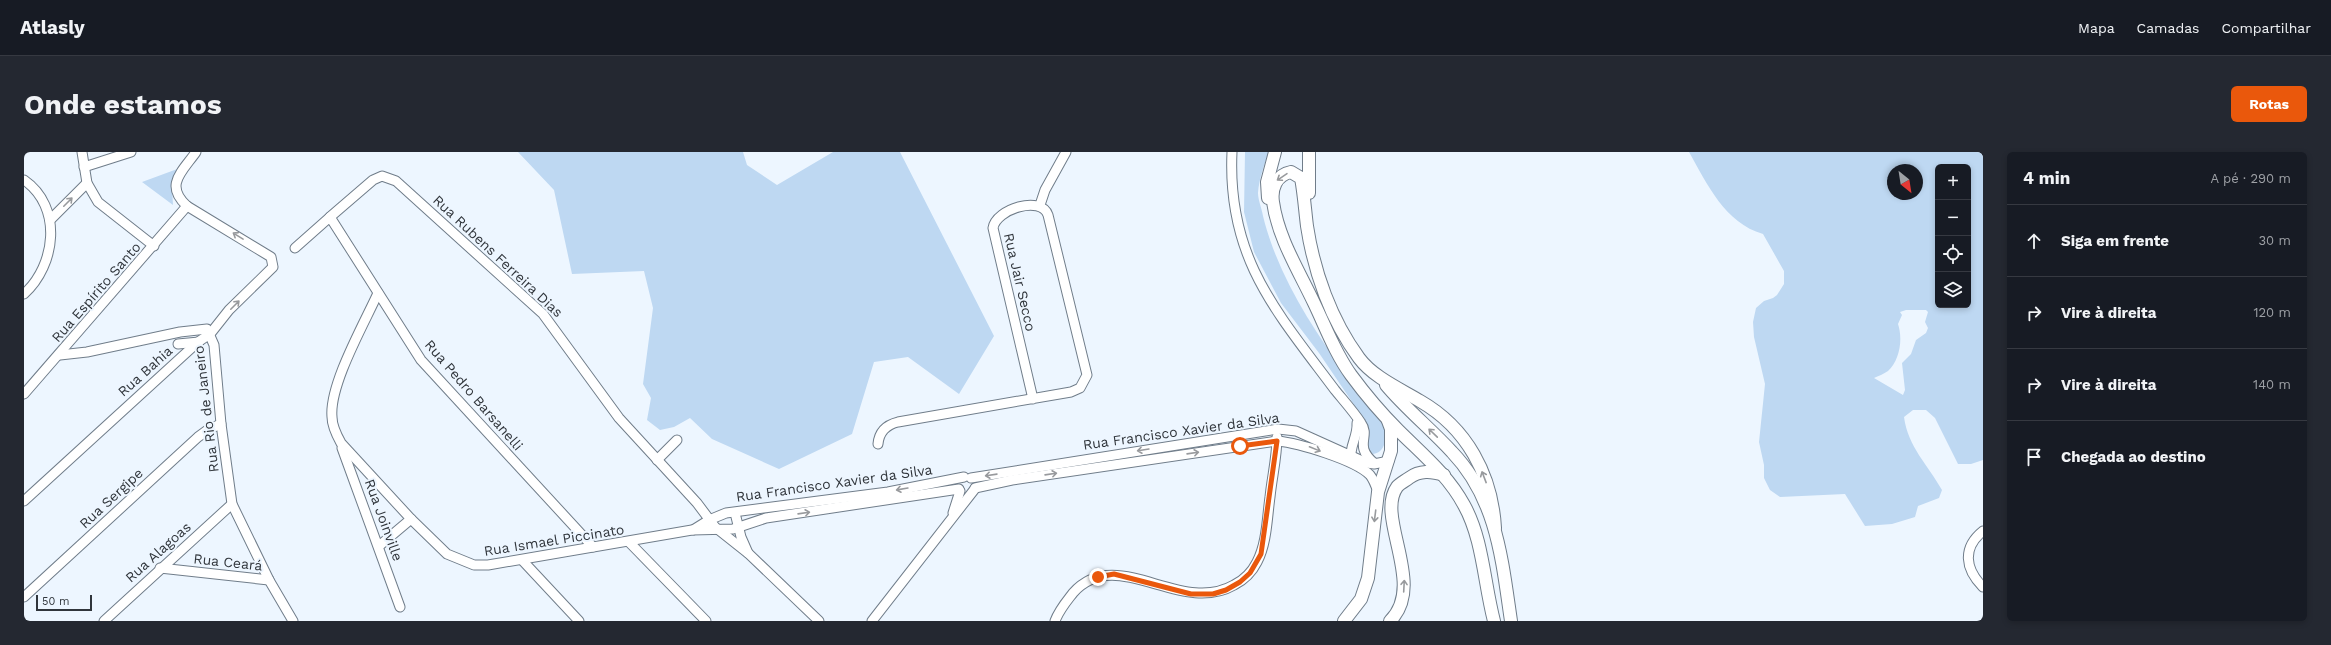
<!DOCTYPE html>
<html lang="pt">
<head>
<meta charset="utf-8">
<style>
  body { margin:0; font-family:"Work Sans",sans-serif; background:#242831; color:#f1f3f6 }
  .controls { position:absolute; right:12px; top:12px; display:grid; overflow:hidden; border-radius:6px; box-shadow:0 2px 6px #0003 }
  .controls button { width:36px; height:36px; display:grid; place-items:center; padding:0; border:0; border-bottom:1px solid #363941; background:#171b24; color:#f1f3f6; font:20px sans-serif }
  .compass { position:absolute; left:1863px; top:12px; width:36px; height:36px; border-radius:50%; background:#171b24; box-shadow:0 2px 6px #0003; rotate:150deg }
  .scale { position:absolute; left:12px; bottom:10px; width:56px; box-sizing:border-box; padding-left:4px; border:2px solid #30353b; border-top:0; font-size:11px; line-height:14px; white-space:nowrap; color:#30353b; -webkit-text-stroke:3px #edf6ff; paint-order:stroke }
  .stop { position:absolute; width:12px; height:12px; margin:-9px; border:3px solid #ea580c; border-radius:50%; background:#fff }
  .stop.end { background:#ea580c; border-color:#fff; box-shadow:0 1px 4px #0008 }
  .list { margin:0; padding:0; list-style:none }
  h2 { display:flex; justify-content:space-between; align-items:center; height:52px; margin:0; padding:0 16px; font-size:17px }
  h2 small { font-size:13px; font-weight:400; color:#9ea1a6 }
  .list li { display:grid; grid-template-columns:26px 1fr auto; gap:12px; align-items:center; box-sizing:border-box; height:72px; padding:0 16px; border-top:1px solid #363941 }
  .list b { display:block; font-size:15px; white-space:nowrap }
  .list em { font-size:13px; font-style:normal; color:#9ea1a6 }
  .icon { flex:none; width:22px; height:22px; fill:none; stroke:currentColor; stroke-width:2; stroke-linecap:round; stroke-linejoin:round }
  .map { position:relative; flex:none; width:1959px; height:469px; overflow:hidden; border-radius:6px }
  header { display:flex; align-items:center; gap:24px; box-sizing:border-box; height:56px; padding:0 20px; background:#171b24; border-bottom:1px solid #363941 }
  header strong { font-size:19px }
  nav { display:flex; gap:22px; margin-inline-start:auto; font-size:14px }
  .intro { display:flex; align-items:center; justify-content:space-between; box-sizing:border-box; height:96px; padding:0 24px }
  h1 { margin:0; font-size:28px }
  .button { padding:10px 18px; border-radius:6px; background:#ea580c; color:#fff; font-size:14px; font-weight:700 }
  main { display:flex; gap:24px; padding:0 24px }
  aside { flex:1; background:#171b24; border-radius:6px; box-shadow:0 2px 6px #0003 }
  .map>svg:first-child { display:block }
</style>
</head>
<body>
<header>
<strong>Atlasly</strong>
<nav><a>Mapa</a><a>Camadas</a><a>Compartilhar</a></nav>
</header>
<div class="intro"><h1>Onde estamos</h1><a class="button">Rotas</a></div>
<main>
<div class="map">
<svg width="1959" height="469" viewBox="0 0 1959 469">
  <rect width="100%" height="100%" fill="#edf6ff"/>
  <g fill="#bed8f2" fill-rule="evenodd">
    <path d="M494,0h225l4,13 30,20 56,-33h67l94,184 -35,58 -51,-37 -34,5 -22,72 -73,35 -67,-30 -22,-21 -16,9 -14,3 -13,-10 4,-22 -8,-14 10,-76 -9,-37 -72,3 -18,-84z"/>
    <path d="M1221,0h24c-5,13 -10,27 -11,41 0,7 4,16 5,23 14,57 48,111 83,158 8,11 34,40 38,51 4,10 2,28 -11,29l-5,-4 -5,-32 -44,-65 -38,-50 -27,-51 -10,-40z"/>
    <path d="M1665,0h294v308l-12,4h-13l-23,-46 -9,-8h-13l-9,7c4,30 24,48 38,73l-3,8 -21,8 -3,11 -23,7 -27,2 -20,-32 -65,3 -10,-7 -6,-12v-13l-5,-23 6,-58 -11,-47 -1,-15 3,-14 8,-7 9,-3 4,-3 7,-11v-13l-21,-37c-38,-11 -56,-50 -74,-82zM1914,15h30v138h-30zM1869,18h24v24h-24zM1882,158h20l2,2 -3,10 3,6 -2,5 -10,7 -5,14 -9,9 3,27 -2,5 -29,-17c4,-2 10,-4 14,-7 12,-11 15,-32 10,-47l4,-9 -2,-3z"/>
    <path d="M156,16l-8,19 1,18 -31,-23z"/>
  </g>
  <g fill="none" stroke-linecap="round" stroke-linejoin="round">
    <defs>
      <g id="minor">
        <path d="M58,0l5,31 11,19 56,44"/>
        <path d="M1208,0c-5,106 44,159 103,238 9,11 19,22 26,33 10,14 -8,22 13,40"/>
        <path d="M60,15l47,-15"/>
        <path d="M0,28c39,27 32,85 0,114"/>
        <path d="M1016,53l5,-15 21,-38"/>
        <path d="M26,68l37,-37"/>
        <path d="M271,96l35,-31"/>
        <path d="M354,141c-14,31 -49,92 -46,124 0,9 4,17 9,26l70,76 36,35 27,11h14l204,-35 41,-1 33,-11 193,-29"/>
        <path d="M154,192l21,-2"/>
        <path d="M36,203l27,-3 93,-20 27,-3 7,16 7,79 11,80 37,76 24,41"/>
        <path d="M0,242l163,-188"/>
        <path d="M854,292c1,-12 8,-19 20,-22l173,-30 9,-4 7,-13 -39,-160c-7,-20 -52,-6 -55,13l40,171"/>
        <path d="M318,296l58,159"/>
        <path d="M633,308l20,-20"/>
        <path d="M1327,308c-2,-14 7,-23 6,-37"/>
        <path d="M947,326l307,-49 18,2 71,32 7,1 15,-3"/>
        <path d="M951,336l37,-8 265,-39c22,2 78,19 93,34 4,5 6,11 8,17"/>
        <path d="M0,349l174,-159 12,-8 19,-24 44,-43 -2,-10 -84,-51c-23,-21 -5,-34 9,-54"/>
        <path d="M711,361l6,24 7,16"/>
        <path d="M929,361l7,-22"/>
        <path d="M669,378l16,-10 17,-7 162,-21 76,-15"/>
        <path d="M1959,379c-21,17 -18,38 0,56"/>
        <path d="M605,390l77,79"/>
        <path d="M355,394l32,-27"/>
        <path d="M569,395l-172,-187 -91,-143 43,-37 9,-4 14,5 147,133 76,104 78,85 18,24 34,27 70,67"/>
        <path d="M498,408l57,61"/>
        <path d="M136,416l109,12"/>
        <path d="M0,445l174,-160 11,-8 12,-5"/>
        <path d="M80,469l128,-117"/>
        <path d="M848,469l102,-131"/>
        <path d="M1031,469c4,-11 11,-19 18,-28 44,-49 107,23 161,-8 10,-5 18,-13 23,-23 10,-19 10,-44 13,-65 2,-20 7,-40 7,-60"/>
      </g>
      <g id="major">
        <path d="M1285,0v41"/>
        <path d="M1244,46l-1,-16 8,-30"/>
        <path d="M1362,233c20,24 45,44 66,67 45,47 50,108 59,169"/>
        <path d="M1320,469l17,-22 7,-21 10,-86 13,-41v-22l-3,-8"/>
        <path d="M1366,469c37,-36 -15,-104 7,-134 2,-3 8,-6 12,-9 11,-8 22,-7 35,-3"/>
        <path d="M1470,469c-10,-38 -11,-82 -30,-116 -16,-30 -42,-51 -66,-75 -17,-17 -33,-36 -47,-55 -16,-22 -25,-47 -37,-72 -15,-32 -36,-65 -41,-101 -2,-13 3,-27 18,-30l10,6c3,16 4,32 6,48 7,46 24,94 52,132 14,19 41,31 61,43 47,27 72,74 75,127"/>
      </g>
    </defs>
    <use href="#minor" stroke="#707d8a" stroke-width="11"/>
    <use href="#major" stroke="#707d8a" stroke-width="14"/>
    <use href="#minor" stroke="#fff" stroke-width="9"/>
    <use href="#major" stroke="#fff" stroke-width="12"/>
  </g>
  <defs><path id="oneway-shaft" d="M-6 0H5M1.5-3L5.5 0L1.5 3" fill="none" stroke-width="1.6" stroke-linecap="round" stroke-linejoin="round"/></defs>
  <g stroke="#989a9d">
    <use href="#oneway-shaft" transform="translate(1258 25) rotate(146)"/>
    <use href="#oneway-shaft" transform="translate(44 50) rotate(-45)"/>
    <use href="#oneway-shaft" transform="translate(214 84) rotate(-148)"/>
    <use href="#oneway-shaft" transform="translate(211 153) rotate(-45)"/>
    <use href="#oneway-shaft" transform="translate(1409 281) rotate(-136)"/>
    <use href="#oneway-shaft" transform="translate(1291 297) rotate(22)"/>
    <use href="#oneway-shaft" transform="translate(1119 298) rotate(171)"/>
    <use href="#oneway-shaft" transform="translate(1169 301) rotate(-8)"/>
    <use href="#oneway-shaft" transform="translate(1027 322) rotate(-8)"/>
    <use href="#oneway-shaft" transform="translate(967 323) rotate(172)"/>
    <use href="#oneway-shaft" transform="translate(1460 325) rotate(-111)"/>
    <use href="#oneway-shaft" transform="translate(878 337) rotate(170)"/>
    <use href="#oneway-shaft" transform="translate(780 361) rotate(-8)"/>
    <use href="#oneway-shaft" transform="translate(1351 364) rotate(97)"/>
    <use href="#oneway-shaft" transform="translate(1380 434) rotate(-87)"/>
  </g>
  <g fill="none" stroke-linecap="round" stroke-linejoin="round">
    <path stroke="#ea580c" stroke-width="5" d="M1074,425l16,-3 77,20h22l13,-4 14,-8 10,-9 11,-19 16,-113 -37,5"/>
  </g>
  <g text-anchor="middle" stroke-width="4" stroke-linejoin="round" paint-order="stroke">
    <g font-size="14" fill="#30353b" stroke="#edf6ff">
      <text transform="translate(474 104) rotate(43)" y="5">Rua Rubens Ferreira Dias</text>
      <text transform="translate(996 130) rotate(77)" y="5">Rua Jair Secco</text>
      <text transform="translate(72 140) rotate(-49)" y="5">Rua Espírito Santo</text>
      <text transform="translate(121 219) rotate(-42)" y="5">Rua Bahia</text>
      <text transform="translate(450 243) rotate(49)" y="5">Rua Pedro Barsanelli</text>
      <text transform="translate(182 257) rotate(-97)" y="5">Rua Rio de Janeiro</text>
      <text transform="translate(1157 279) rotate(-8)" y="5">Rua Francisco Xavier da Silva</text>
      <text transform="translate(810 331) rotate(-8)" y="5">Rua Francisco Xavier da Silva</text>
      <text transform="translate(87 346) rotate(-43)" y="5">Rua Sergipe</text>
      <text transform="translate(360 368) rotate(70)" y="5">Rua Joinville</text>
      <text transform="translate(530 388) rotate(-9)" y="5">Rua Ismael Piccinato</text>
      <text transform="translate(134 400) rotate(-42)" y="5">Rua Alagoas</text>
      <text transform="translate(204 410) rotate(6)" y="5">Rua Ceará</text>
    </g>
  </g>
</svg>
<div class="controls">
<button>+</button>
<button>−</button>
<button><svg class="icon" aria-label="locate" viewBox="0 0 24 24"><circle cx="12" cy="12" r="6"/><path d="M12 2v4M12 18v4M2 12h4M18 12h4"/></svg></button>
<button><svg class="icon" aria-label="layers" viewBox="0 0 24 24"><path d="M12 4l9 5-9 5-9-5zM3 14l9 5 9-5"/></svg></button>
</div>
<svg class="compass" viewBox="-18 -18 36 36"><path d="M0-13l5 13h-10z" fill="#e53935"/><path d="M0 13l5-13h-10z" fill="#9ea1a6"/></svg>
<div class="scale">50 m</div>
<div class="stop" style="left:1216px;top:294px"></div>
<div class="stop end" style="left:1074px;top:425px"></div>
</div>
<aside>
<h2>4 min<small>A pé · 290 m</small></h2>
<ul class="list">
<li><svg class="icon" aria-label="ahead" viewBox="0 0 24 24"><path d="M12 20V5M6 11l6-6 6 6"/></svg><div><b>Siga em frente</b></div><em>30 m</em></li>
<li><svg class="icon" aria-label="right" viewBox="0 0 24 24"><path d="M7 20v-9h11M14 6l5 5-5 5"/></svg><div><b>Vire à direita</b></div><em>120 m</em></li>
<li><svg class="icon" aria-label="right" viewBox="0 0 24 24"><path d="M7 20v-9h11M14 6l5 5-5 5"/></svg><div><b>Vire à direita</b></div><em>140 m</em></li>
<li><svg class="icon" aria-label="arrive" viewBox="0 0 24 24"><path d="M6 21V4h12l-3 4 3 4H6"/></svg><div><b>Chegada ao destino</b></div></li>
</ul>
</aside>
</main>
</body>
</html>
